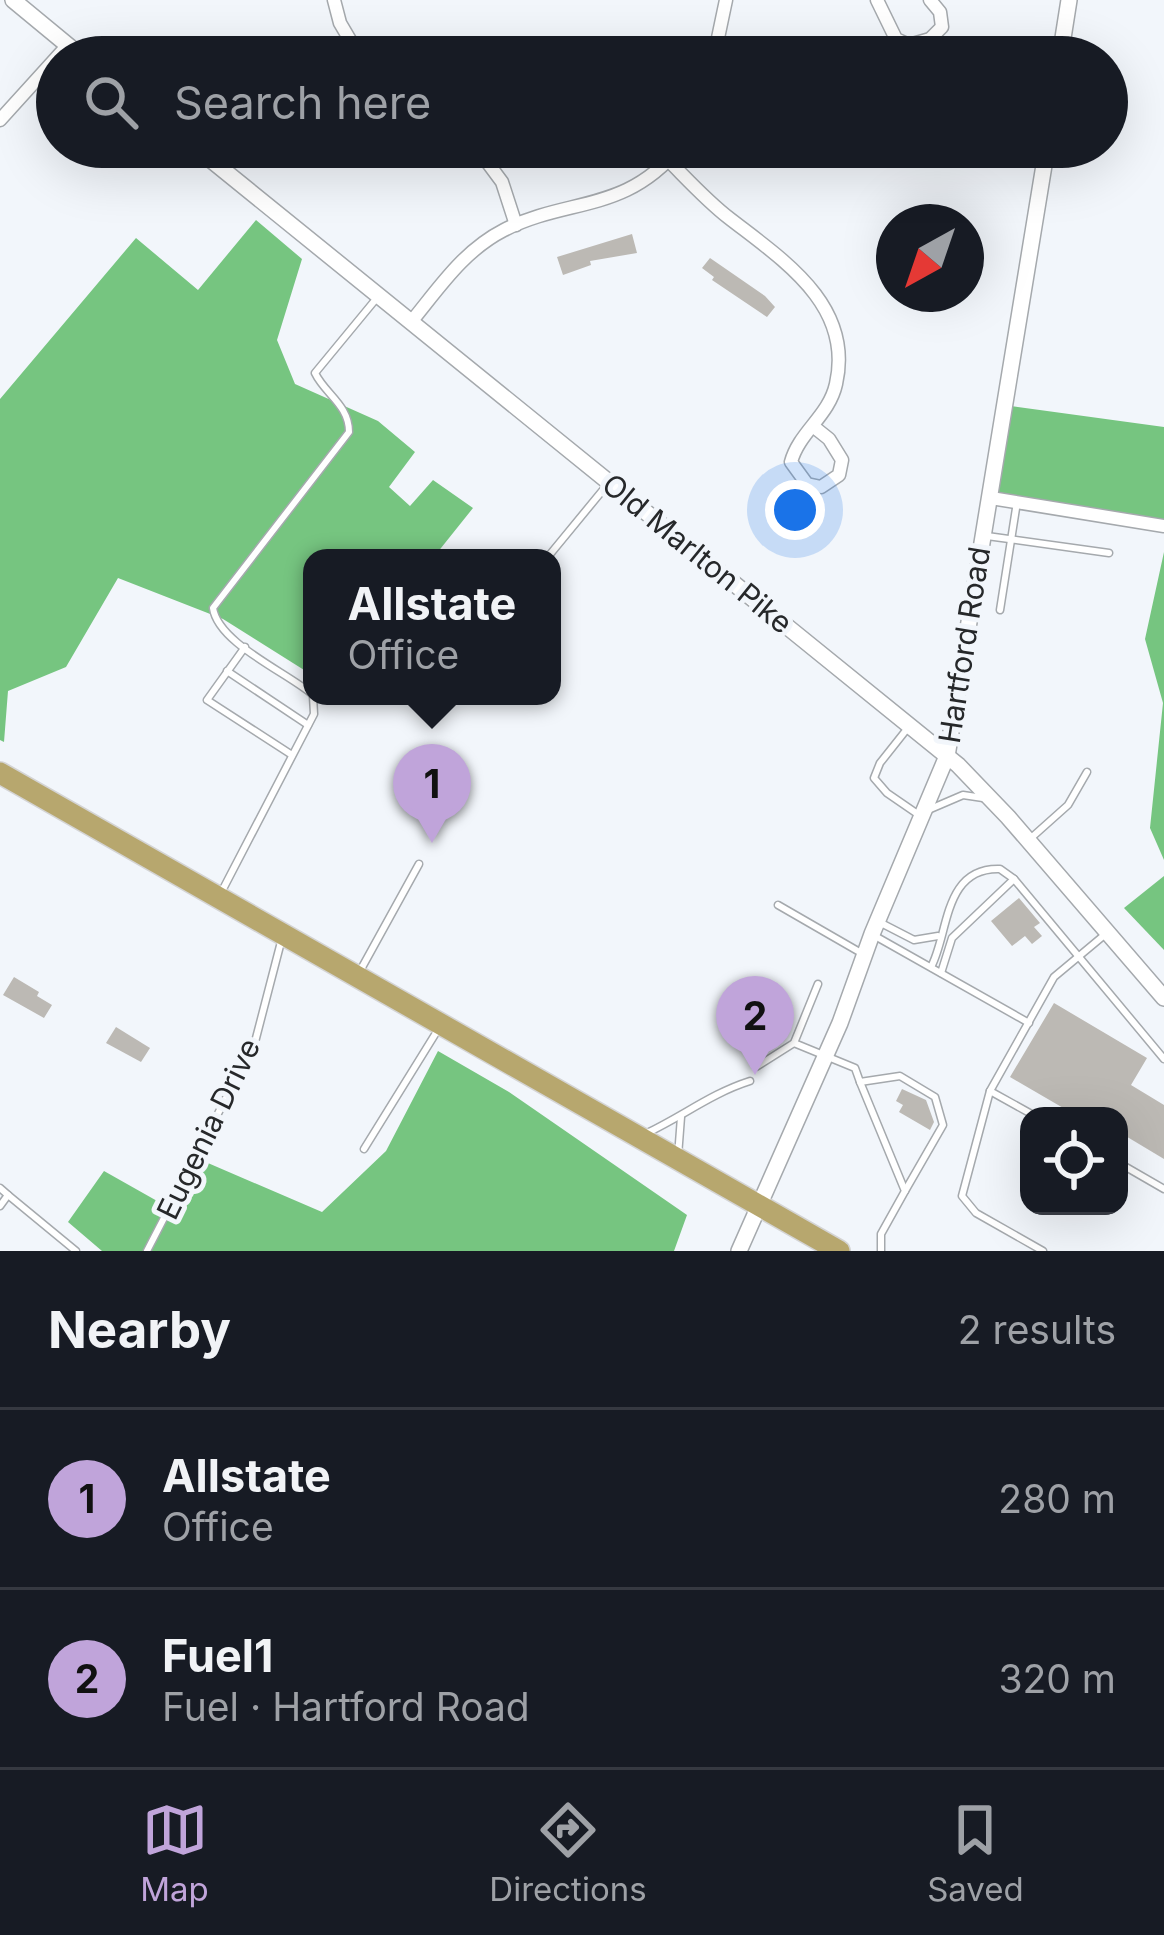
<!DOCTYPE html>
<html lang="en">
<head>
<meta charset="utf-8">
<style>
  body { margin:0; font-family:Inter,sans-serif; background:#20242c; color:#f1f3f6 }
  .controls { position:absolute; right:36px; bottom:36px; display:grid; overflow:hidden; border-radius:24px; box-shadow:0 12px 48px #0002 }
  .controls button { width:108px; height:108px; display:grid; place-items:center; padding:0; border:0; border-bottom:3px solid #363941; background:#171b24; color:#f1f3f6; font:60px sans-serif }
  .compass { position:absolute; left:876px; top:204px; width:108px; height:108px; border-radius:50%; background:#171b24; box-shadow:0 12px 48px #0002; rotate:220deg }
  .you { position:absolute; left:795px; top:510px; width:42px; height:42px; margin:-30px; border:9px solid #fff; border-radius:50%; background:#1a73e8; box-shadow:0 0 0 18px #1a73e833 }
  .badge { display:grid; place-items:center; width:78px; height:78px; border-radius:50%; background:#c0a4da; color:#111; font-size:39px; font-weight:700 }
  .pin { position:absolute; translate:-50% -99px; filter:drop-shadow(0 3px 6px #0008) }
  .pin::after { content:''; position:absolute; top:63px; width:42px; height:36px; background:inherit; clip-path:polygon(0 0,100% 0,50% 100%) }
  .popup { position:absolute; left:303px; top:549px; width:258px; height:156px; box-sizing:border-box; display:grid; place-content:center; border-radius:24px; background:#171b24; filter:drop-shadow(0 3px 9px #0005); font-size:39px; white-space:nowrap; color:#9ea1a6 }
  .popup b { font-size:45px; color:#f1f3f6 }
  .popup::after { content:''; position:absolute; left:50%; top:100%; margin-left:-24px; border:24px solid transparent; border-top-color:#171b24 }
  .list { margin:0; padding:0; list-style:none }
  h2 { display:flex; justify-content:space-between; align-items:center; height:156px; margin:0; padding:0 48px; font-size:51px }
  h2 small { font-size:39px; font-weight:400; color:#9ea1a6 }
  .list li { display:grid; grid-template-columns:78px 1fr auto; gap:36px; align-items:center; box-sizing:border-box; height:180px; padding:0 48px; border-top:3px solid #363941 }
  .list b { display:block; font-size:45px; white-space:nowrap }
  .list p { margin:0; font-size:39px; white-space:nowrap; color:#9ea1a6 }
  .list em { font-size:39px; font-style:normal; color:#9ea1a6 }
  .icon { flex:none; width:66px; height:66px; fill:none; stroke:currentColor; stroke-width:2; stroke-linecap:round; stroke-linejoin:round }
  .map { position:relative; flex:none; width:1164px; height:1251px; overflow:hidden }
  .search { position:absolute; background:#171b24; box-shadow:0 12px 48px #0002; left:36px; right:36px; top:36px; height:132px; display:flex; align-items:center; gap:30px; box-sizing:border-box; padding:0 42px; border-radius:66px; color:#9ea1a6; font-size:45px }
  .sheet { height:516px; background:#171b24 }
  nav { display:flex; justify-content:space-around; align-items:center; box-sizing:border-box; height:168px; border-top:3px solid #363941; background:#171b24; font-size:33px; color:#9ea1a6 }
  nav a { display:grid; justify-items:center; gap:6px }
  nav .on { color:#c0a4da }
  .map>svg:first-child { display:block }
</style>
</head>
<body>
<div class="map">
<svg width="1164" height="1251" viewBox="0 0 1164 1251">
  <rect width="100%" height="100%" fill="#f2f6fb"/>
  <g fill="#76c580">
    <path d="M256,220l46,39 -25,81 18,44 83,37 37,31 -26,35 21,19 23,-26 40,28 -40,50h-121v117l-89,-56 -105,-41 -52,89 -58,24 -4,51 -4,-2v-341l136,-161 62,52z"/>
    <path d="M1011,406l153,21v101l-168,-35z"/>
    <path d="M1164,552v308l-14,-32 13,-125 -18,-64z"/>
    <path d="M1164,876v74l-40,-42z"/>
    <path d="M438,1051l71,41 178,123 -13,36h-572l-34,-29 36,-51 62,35 28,-49 128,55 64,-61z"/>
  </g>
  <g fill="#bcb9b4">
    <path d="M632,234l5,19 -47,8 1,4 -28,10 -6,-18z"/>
    <path d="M710,258l55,38 10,11 -8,10 -55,-37 2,-3 -12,-9z"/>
    <path d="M1019,898l21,25 -6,4 8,9 -10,8 -7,-8 -13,10 -21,-25z"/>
    <path d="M14,977l25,15 -2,4 15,9 -8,13 -41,-23z"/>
    <path d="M765,1000l21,9 -7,18 -17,8 -20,-8 8,-20z"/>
    <path d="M1054,1003l93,55 -16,27 33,20v54l-45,-27v-16h-42l-67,-39z"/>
    <path d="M116,1027l34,21 -9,14 -35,-19z"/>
    <path d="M902,1089l24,11 8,22 -4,8 -31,-18 4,-7 -7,-4z"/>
  </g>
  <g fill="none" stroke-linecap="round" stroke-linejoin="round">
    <defs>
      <g id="service">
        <path d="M987,536l122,17"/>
        <path d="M547,558l60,-73"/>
        <path d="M1000,610l17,-108"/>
        <path d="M245,647l-38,53 85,55"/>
        <path d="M227,671l81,54"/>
        <path d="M312,694c-26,-22 -94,-51 -99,-86l136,-176c0,-27 -24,-38 -34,-59l61,-74"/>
        <path d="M907,729l-27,34 -6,15 13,15 32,22"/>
        <path d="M928,810l35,-15 20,3"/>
        <path d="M1031,838l37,-33 19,-33"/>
        <path d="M222,891l92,-177 -1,-18"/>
        <path d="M778,905l85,49"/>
        <path d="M881,923l33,17 24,-4"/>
        <path d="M875,936l154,87"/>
        <path d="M931,967c18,-33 12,-100 69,-98l14,10 150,180"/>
        <path d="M360,971l59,-107"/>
        <path d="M941,973l11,-35 62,-59"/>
        <path d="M794,1043l61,25 5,14 45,109 -24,43v17"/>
        <path d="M756,1067l38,-24 24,-59"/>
        <path d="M860,1082l40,-6 35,21 8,28 -38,66"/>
        <path d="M990,1091l64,-114 54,-45"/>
        <path d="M1035,1116l-45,-25 -28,105 14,17 67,38"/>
        <path d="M647,1133c36,-17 65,-40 103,-52"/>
        <path d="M364,1149l75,-121"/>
        <path d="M678,1156l3,-39"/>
        <path d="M1119,1163l45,26"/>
        <path d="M0,1188l8,7 -8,11"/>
        <path d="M8,1195l68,56"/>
        <path d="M147,1251l108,-209 27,-104"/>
      </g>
      <g id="minor">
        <path d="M334,0l6,23 20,34"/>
        <path d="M877,0l19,39 13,6 21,-6 12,-12 -2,-15 -10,-12"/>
        <path d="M714,57l12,-57"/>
        <path d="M0,120l67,-74"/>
        <path d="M476,147l26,35 14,43"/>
        <path d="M668,160c20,20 39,41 61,58 54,42 125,87 107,166 -7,32 -37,48 -45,78l16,22 14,3 18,-12 3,-15 -13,-21 -15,-12"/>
        <path d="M411,322c28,-34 52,-71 93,-92 65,-33 121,-16 176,-83"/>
        <path d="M991,498l173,28"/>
      </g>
      <g id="tertiary">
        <path d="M13,0l69,57"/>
        <path d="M1060,57l9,-57"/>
        <path d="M195,147l763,618 50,52 156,181"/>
        <path d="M739,1251l101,-228 32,-89 75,-178 100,-609"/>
      </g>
      <path id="trunk" d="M0,773l839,478"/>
    </defs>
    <use href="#service" stroke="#a5a9ad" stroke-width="9"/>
    <use href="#minor" stroke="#a5a9ad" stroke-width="15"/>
    <use href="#tertiary" stroke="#a5a9ad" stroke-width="18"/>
    <use href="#trunk" stroke="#d4d4d4" stroke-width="24"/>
    <use href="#service" stroke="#fff" stroke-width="6"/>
    <use href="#minor" stroke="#fff" stroke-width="12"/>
    <use href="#tertiary" stroke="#fff" stroke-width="15"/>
    <use href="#trunk" stroke="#b7a76e" stroke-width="21"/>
  </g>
  <g text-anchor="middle" stroke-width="10" stroke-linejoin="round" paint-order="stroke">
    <g font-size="30" fill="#26282a" stroke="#f2f6fb">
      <text transform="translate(697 554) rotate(39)" y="10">Old Marlton Pike</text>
      <text transform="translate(965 645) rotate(-81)" y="10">Hartford Road</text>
      <text transform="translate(209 1129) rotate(-64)" y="10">Eugenia Drive</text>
    </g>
  </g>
</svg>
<div class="controls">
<button><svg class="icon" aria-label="locate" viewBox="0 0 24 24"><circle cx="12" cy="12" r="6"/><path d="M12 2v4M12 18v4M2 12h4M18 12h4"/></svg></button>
</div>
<svg class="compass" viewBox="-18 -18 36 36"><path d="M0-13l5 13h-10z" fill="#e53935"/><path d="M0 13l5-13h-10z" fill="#9ea1a6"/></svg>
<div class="you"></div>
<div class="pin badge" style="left:432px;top:843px">1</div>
<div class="popup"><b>Allstate</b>Office</div>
<div class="pin badge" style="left:755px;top:1075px">2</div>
<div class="search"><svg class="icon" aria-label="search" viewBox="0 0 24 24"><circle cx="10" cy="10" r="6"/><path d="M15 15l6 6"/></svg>Search here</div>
</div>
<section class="sheet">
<h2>Nearby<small>2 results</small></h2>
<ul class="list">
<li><span class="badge">1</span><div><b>Allstate</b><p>Office</p></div><em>280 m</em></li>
<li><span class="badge">2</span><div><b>Fuel1</b><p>Fuel · Hartford Road</p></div><em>320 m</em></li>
</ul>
</section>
<nav>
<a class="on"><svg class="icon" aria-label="map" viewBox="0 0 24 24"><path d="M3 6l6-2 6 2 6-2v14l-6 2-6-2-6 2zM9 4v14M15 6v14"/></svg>Map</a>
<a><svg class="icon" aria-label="directions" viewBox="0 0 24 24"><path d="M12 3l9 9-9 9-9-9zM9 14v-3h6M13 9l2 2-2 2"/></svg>Directions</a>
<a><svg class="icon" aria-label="saved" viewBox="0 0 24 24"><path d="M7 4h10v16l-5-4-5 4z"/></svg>Saved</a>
</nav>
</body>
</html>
